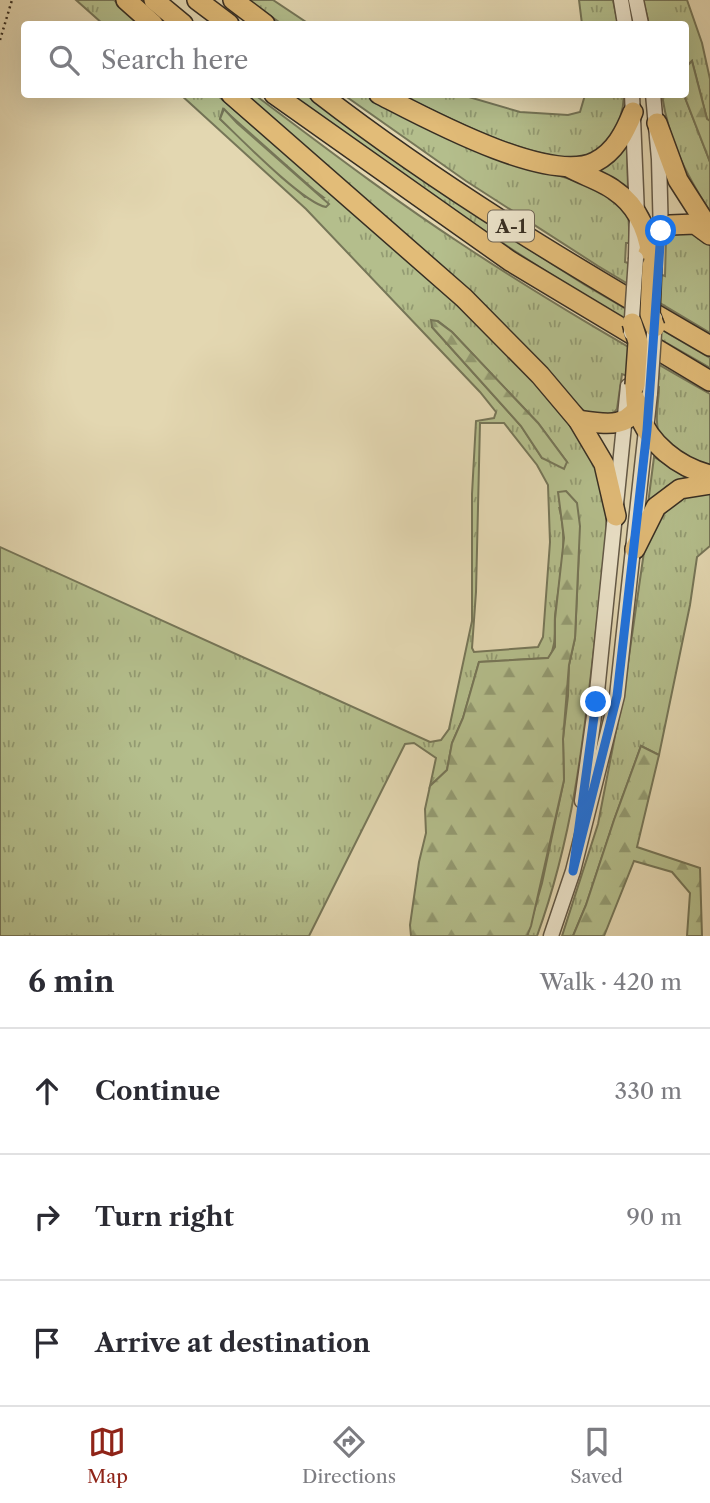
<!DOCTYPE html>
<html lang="en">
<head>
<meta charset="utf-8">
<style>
  body { margin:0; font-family:"Libre Caslon Text",serif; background:#f2f2f3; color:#2b2b33 }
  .stop { position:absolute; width:21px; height:21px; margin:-16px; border:5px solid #1a73e8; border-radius:50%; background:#fff }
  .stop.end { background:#1a73e8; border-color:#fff; box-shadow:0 2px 7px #0008 }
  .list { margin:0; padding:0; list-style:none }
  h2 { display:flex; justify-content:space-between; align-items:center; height:91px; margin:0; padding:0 28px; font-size:30px }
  h2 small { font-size:23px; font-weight:400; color:#7c7c81 }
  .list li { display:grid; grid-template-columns:46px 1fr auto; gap:21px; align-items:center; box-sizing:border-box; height:126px; padding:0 28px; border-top:2px solid #e1e1e2 }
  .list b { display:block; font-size:26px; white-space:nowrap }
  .list em { font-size:23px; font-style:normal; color:#7c7c81 }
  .icon { flex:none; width:38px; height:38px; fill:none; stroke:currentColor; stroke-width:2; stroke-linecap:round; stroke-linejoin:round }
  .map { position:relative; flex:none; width:710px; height:936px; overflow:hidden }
  .search { position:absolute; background:#fff; box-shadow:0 7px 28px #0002; left:21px; right:21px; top:21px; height:77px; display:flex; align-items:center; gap:18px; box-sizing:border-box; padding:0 24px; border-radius:7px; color:#7c7c81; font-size:26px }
  .sheet { height:469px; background:#fff }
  nav { display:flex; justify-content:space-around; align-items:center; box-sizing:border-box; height:98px; border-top:2px solid #e1e1e2; background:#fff; font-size:19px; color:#7c7c81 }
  nav a { display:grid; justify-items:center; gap:4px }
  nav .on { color:#8f2418 }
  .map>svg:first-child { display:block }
</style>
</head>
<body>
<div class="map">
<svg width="710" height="936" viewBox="0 0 710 936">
  <defs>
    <pattern id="grass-tufts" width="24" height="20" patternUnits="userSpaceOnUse" patternTransform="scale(1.75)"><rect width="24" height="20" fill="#b4be8c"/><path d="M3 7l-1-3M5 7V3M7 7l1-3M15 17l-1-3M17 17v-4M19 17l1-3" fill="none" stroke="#939b72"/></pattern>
    <pattern id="forest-firs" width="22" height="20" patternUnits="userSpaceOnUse" patternTransform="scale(1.75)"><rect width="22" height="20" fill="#b4be8c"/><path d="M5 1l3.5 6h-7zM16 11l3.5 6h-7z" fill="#939b72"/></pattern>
  </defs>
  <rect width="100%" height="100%" fill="#e3d7b1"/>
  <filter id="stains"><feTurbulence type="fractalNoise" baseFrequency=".00286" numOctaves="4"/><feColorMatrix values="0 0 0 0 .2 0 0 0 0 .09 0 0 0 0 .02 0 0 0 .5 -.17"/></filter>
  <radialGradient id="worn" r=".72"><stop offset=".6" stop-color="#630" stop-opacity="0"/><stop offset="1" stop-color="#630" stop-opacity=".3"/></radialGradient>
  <g fill="url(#grass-tufts)" stroke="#767658" stroke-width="2" fill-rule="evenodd">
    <path d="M76,0h38l25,24h-36z"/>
    <path d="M247,0h26l36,24h-27z"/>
    <path d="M579,0h34l5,24h-36z"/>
    <path d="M643,0h44l15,43 8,36v42l-3,-2 -15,-58 -6,6v-43h-37z"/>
    <path d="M181,95h36c73,63 147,126 219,191 54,49 126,110 158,177 23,46 8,118 2,167 -12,106 -22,204 -59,306h-10l15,-53 22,-103 -1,-41 5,-43 1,-31 6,-27 4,-87 -20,-44c10,35 0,73 -4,109 -1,16 2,28 -6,42l-70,4 -16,56 -11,25 -5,27 -17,16 6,-28 -22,-15 -9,1 -96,192h-309v-389l430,195 11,-2 8,-11 23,-108v-127l4,-73 18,-3 2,-6 -16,-20 -174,-183zM223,109l91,81 9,7h-18l-85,-78zM438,321l14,11 86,91 29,39 -25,-4 -21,-32 -89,-99zM480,423h24l33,42 11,20 2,57 -7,95 -5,10 -64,5 -2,-4 4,-56z"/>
    <path d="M242,95h13c68,51 136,103 208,150 80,53 163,101 247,149v72c-14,-6 -40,-15 -49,-29 -8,-13 -2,-36 -2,-50l-37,-13 -5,35 -5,6 -27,-3 -119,-119z"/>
    <path d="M291,95h15l190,133 89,57 125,73v10c-43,-25 -87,-49 -129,-75 -100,-61 -195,-130 -290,-198z"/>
    <path d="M344,95h23l26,14 108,48 75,24 27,12 25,18 2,32h-4l-1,19 40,14 1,-37c13,-8 32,-8 44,4v90l-112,-67 -132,-85z"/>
    <path d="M400,95h62l58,17 48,3 12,-3 5,-17h39c-1,29 -19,64 -53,64 -7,1 -14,-2 -21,-4 -53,-11 -102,-38 -150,-60z"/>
    <path d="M662,95h22l26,67v50c-25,-40 -41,-70 -48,-117z"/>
    <path d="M627,145l1,46 -34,-20 15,-8z"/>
    <path d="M654,457l33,20 -20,9 -19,18z"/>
    <path d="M710,490v56l-13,11 -7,48 -31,150 -18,-9 -27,74 -28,85 -13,31h-11l36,-112 27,-140 21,-146 16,-23 21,-18z"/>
  </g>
  <g fill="url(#forest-firs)" stroke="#767658" stroke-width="2">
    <path d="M692,61l15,58 3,2v41l-26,-67 2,-28z"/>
    <path d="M224,109l13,14 92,81 -3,3c-23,-4 -86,-69 -106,-88z"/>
    <path d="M431,320l6,1 15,11 86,91 29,39 -3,7 -22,-11 -21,-32 -89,-99z"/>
    <path d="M566,491l11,12 3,23 -5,112 -6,27 -6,74 1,41 -33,146 -4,10h-116l-1,-11 9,-63 7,-29 -1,-24 5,-23 17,-16 5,-27 11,-25 16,-56 69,-4 7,-11v-28l9,-81 -6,-46z"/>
    <path d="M641,746l18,9 -22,92 63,21 2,68h-15l3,-43 -18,-21 -38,-11 -30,75h-31l13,-31 28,-85z"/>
  </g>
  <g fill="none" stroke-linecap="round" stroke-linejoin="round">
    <defs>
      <g id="minor">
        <path d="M621,0l4,24"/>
        <path d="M636,0l5,24"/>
        <path d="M632,94l5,120 -1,44"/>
        <path d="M653,94l6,65 2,78"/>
        <path d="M582,801l14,-99 32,-316"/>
        <path d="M551,936l22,-65 44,-175 33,-303"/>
      </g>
      <g id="highway">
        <path d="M126,0l27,24"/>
        <path d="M154,0l29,24"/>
        <path d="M197,0l32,24"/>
        <path d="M233,0l32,24"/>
        <path d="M231,94l233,204 76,77 38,45 26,44 12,52"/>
        <path d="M274,94l236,167 200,120"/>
        <path d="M320,94c123,95 257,175 390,252"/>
        <path d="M379,94c45,23 169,91 216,68 20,-10 30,-30 38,-50"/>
        <path d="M657,123l21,57 32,50"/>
        <path d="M570,168c13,7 34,14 44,22 26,17 36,47 38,76"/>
        <path d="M648,253l7,-15 15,-13 25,-1 15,11"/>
        <path d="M635,385c1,8 0,19 3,27 11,32 40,55 72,63"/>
        <path d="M578,420c26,4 54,10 63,-21"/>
        <path d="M635,549l21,-42 24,-18 30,-5"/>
      </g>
    </defs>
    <use href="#minor" stroke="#625846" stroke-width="17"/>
    <use href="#highway" stroke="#372e23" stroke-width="22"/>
    <path stroke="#372e23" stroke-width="2.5" stroke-dasharray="2 3.5" stroke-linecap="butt" d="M0,40l12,-40"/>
    <use href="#minor" stroke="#ede5cc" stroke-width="14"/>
    <use href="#highway" stroke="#e2bc78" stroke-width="19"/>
    <defs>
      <g id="minor-bridge">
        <path d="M631,333l5,-75"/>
        <path d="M650,393l5,-75"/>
      </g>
      <g id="highway-bridge">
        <path d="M652,266l-2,48 5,13"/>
        <path d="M632,323l6,19 -3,43"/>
      </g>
    </defs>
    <use href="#minor-bridge" stroke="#625846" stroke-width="17" stroke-linecap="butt"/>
    <use href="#highway-bridge" stroke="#372e23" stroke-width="22" stroke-linecap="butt"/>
    <use href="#minor-bridge" stroke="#ede5cc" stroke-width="14"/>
    <use href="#highway-bridge" stroke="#e2bc78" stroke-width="19"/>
  </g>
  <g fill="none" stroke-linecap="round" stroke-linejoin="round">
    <path stroke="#1a73e8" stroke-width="9" d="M596,702l-23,169 44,-175 30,-266 14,-199"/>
  </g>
  <g text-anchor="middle" stroke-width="7" stroke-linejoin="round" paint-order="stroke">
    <rect fill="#ede5cc" stroke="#6e6556" stroke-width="2" x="488" y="210.5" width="46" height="31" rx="5"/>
    <g font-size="19" font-weight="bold" fill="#372e23">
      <text x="511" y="233">A-1</text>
    </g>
  </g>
  <rect width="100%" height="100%" filter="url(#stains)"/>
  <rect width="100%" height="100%" fill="url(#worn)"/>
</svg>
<div class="stop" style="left:661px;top:231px"></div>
<div class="stop end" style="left:596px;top:702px"></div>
<div class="search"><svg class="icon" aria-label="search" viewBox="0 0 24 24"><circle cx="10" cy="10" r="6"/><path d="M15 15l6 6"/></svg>Search here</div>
</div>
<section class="sheet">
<h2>6 min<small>Walk · 420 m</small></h2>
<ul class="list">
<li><svg class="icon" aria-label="ahead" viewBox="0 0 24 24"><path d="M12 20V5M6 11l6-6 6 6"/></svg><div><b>Continue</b></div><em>330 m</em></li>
<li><svg class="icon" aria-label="right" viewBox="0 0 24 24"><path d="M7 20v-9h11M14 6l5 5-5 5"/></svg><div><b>Turn right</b></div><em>90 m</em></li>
<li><svg class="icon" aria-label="arrive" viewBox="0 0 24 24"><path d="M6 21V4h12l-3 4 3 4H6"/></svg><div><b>Arrive at destination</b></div></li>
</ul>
</section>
<nav>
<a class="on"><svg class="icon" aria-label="map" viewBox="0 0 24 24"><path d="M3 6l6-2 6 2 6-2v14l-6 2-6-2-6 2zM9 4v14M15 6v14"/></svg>Map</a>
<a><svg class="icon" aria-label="directions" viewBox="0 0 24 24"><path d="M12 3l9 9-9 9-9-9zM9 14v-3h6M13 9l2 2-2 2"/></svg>Directions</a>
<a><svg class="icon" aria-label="saved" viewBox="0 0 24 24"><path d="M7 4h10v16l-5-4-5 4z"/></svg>Saved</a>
</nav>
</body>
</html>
